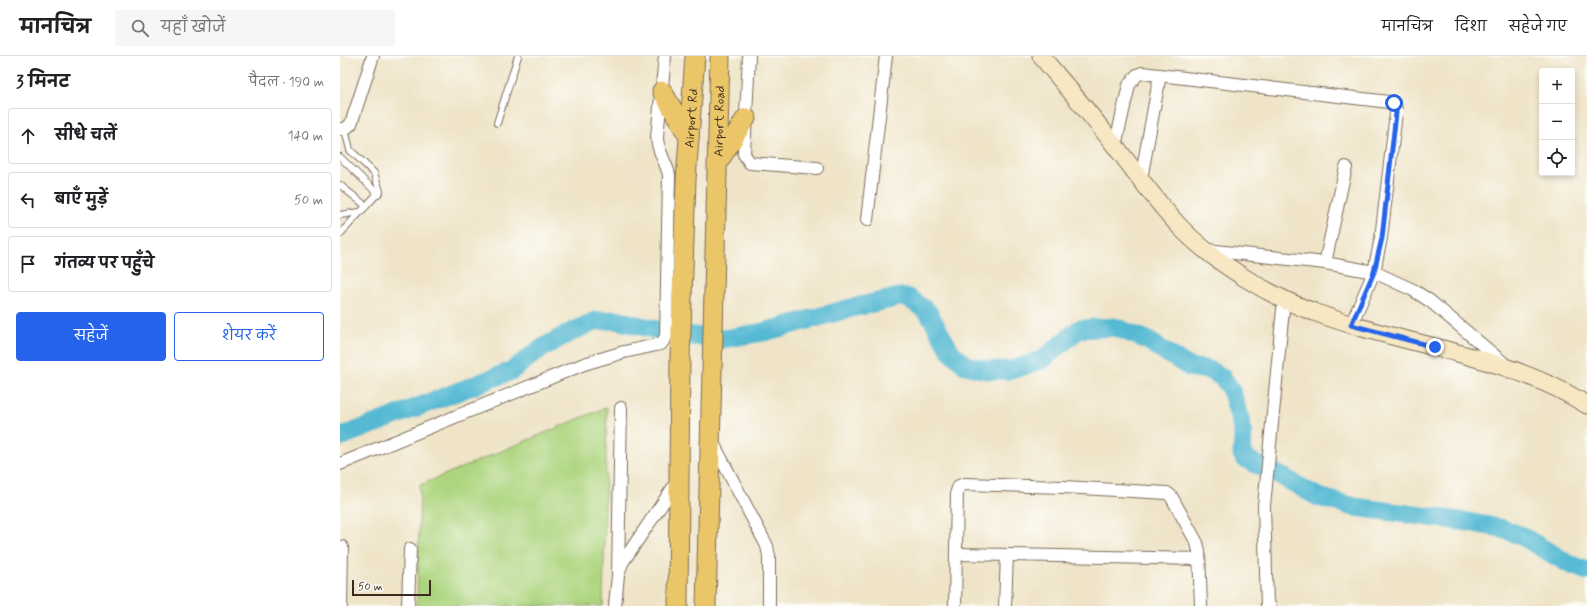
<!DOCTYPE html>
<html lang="hi">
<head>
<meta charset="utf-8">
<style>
  body { margin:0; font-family:Mynerve,"Playpen Sans Deva",sans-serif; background:#f6f6f6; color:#202124 }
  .controls { position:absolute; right:12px; top:12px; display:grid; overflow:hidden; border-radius:4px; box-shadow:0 2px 6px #0003 }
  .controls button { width:36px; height:36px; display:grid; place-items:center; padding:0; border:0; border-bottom:1px solid #e0e0e0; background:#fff; color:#202124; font:20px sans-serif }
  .scale { position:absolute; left:12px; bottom:10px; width:79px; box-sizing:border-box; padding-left:4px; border:2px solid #3b2a1e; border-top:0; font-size:11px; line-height:14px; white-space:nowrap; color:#3b2a1e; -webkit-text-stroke:3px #fdfcf7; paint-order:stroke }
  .stop { position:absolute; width:12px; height:12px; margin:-9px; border:3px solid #2563eb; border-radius:50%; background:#fff }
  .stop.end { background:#2563eb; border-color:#fff; box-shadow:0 1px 4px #0008 }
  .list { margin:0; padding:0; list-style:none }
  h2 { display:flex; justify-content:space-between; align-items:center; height:52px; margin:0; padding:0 16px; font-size:17px }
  h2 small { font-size:13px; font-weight:400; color:#757577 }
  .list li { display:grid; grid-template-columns:26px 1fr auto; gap:12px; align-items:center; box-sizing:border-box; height:56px; margin:0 8px 8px; padding:0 8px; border:1px solid #e0e0e0; border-radius:4px }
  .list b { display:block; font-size:15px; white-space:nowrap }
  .list em { font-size:13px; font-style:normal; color:#757577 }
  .actions { display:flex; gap:8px; padding:12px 16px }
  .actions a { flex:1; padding:9px 0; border:1px solid #2563eb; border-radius:4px; text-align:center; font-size:14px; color:#2563eb }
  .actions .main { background:#2563eb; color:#fff }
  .icon { flex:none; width:22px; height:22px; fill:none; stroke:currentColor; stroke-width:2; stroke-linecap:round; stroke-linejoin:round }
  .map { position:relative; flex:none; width:1247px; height:550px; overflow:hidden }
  header { display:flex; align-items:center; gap:24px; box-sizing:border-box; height:56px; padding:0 20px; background:#fff; border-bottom:1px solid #e0e0e0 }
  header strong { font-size:19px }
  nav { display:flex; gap:22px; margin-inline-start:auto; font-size:14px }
  .search { width:280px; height:36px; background:#f6f6f6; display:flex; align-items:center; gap:10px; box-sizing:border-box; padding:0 14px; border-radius:4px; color:#757577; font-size:15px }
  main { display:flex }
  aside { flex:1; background:#fff }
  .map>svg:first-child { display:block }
</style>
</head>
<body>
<header>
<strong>मानचित्र</strong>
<div class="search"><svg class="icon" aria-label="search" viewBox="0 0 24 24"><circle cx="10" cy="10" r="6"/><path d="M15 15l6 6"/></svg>यहाँ खोजें</div>
<nav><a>मानचित्र</a><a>दिशा</a><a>सहेजे गए</a></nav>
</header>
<main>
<aside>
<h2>3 मिनट<small>पैदल · 190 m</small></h2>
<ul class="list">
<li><svg class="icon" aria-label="ahead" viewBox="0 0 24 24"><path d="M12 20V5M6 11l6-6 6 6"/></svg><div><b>सीधे चलें</b></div><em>140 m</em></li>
<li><svg class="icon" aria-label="left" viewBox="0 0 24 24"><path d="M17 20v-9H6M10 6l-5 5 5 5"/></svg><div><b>बाएँ मुड़ें</b></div><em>50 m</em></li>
<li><svg class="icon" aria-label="arrive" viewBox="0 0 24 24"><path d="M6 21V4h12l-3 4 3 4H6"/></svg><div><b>गंतव्य पर पहुँचे</b></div></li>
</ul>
<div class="actions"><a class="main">सहेजें</a><a>शेयर करें</a></div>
</aside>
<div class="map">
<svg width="1247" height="550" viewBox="0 0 1247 550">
  <rect width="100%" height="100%" fill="#fdfcf7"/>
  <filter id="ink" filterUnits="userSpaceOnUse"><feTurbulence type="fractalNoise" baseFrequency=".025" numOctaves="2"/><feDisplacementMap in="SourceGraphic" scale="8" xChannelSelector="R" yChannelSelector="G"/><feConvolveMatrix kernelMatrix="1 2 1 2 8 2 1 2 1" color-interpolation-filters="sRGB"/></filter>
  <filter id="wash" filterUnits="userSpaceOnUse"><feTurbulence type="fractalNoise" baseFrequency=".012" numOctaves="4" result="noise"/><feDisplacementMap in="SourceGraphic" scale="16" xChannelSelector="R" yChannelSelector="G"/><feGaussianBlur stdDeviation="0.9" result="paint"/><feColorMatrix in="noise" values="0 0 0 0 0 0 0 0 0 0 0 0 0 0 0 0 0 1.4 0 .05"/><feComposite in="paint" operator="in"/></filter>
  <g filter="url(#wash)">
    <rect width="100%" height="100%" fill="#efe4c8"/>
    <path fill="#add57f" stroke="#74804e" d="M267,351l-4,199h-186l3,-121z"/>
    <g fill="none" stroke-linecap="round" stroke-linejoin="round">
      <path stroke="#55b9d3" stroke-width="19" d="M0,381l171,-66 28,-21 26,-15 30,-14 21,-1 58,14 49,5 41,-7 87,-24 49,-11 9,1 19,14 23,40 14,13 22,5h25l30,-10 37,-31 36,-2 32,13 42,27 20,3 13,7 9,13 9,29 3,14 -1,21 2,4 39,19 35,20 37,10 113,15 32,6 22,8 47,28 18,7"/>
    </g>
  </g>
  <g filter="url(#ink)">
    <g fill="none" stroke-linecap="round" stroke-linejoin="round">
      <defs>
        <g id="lane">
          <path d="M157,67l21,-67"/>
          <path d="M0,101l38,37"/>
          <path d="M0,129l26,21"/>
          <path d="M0,159l20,-3"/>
          <path d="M0,178l40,-43 -6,-18 -24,-23 -5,-21"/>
        </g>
        <g id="street">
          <path d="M409,0l-5,98 6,9 67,5"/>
          <path d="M0,73h5l6,-5 22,-68"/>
          <path d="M775,90l14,-61 8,-10 5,-2 247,29c7,2 7,5 7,11l-15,125 -7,34 -23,53"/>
          <path d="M801,123l19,-104"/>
          <path d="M527,164l19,-164"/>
          <path d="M867,194l118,13 49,9 39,18 17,11 76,64"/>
          <path d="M985,207l21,-96"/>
          <path d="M372,385l55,105 2,10v50"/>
          <path d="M0,408l244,-100 40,-12 37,-8 5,-7 3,-162c-3,-14 -12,-24 -12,-38l8,-81"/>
          <path d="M617,498l242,5"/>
          <path d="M278,519l3,-167"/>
          <path d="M1,550l1,-59"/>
          <path d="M68,550l2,-57"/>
          <path d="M275,550l3,-31 4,-12 57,-84"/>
          <path d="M615,550l2,-115 2,-5 6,-2 99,3 103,6 4,3 26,47 2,8 2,55"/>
          <path d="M665,550l2,-51"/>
          <path d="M930,550l-3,-1 -3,-99 20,-207"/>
        </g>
        <path id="secondary" d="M701,0c25,30 51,60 75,91 21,27 41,56 65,81 33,34 88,68 133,84 89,34 191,41 273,93"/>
        <g id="primary">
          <path d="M322,35l27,46"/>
          <path d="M377,108l29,-46"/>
          <path id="s1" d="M338,550l2,-248 6,-178 9,-124"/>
          <path id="s2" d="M366,550l14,-550"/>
        </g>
      </defs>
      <use href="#lane" stroke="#7a6b5a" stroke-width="8"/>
      <use href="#street" stroke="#7a6b5a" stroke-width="14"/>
      <use href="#secondary" stroke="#7a6b5a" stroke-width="19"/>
      <use href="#primary" stroke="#7a6b5a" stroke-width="21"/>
      <use href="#lane" stroke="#fff" stroke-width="6"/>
      <use href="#street" stroke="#fff" stroke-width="12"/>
      <use href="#secondary" stroke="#f7e8c3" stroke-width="17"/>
      <use href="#primary" stroke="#ebc669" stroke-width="19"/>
    </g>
  </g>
  <g fill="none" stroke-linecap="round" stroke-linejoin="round" filter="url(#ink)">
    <path stroke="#2563eb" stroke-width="5" d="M1054,47l2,4v6l-14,125 -8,34 -23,53 84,22"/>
  </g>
  <g text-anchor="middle" stroke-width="4" stroke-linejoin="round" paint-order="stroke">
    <g font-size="13" fill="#3b2a1e" stroke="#fdfcf7">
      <text dy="5" stroke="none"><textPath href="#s1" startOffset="488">Airport Rd</textPath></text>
      <text dy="5" stroke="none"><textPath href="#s2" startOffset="485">Airport Road</textPath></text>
    </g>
  </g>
</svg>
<div class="controls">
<button>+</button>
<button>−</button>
<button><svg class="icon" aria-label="locate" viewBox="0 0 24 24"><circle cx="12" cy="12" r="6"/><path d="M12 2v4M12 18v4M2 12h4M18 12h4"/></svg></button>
</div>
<div class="scale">50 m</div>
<div class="stop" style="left:1054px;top:47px"></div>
<div class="stop end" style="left:1095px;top:291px"></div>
</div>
</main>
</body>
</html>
